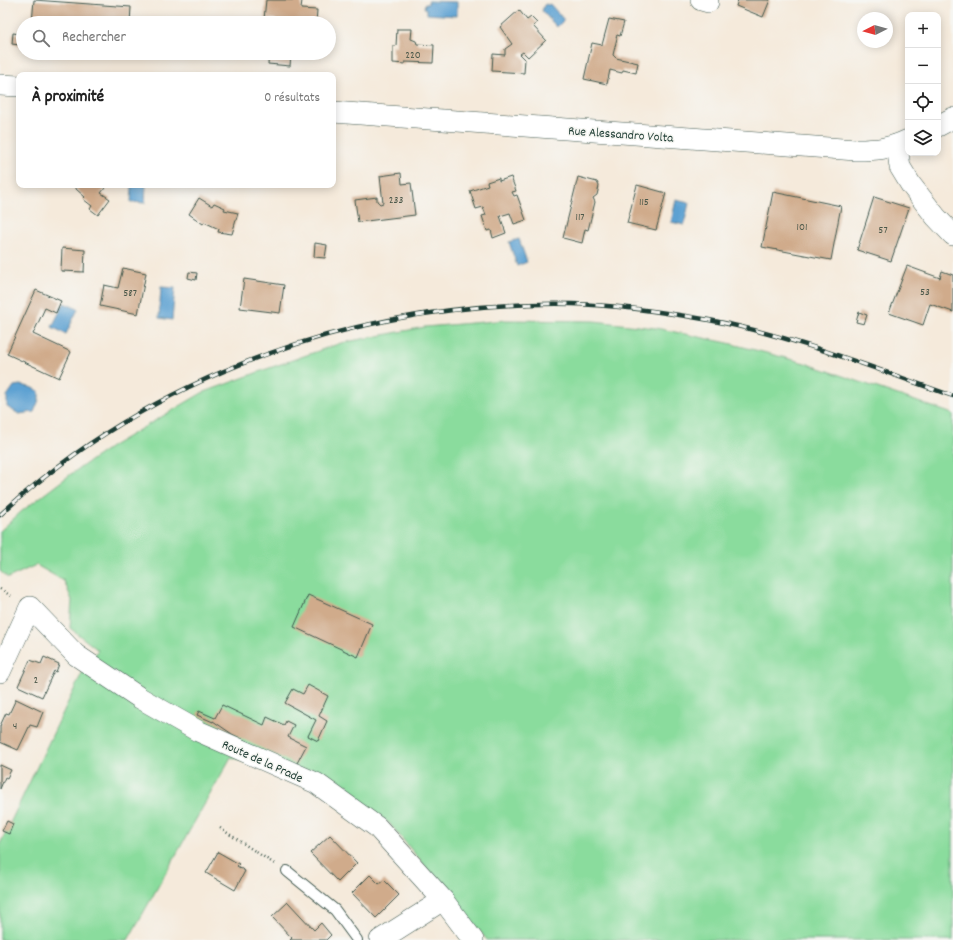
<!DOCTYPE html>
<html lang="fr">
<head>
<meta charset="utf-8">
<style>
  body { margin:0; font-family:Dekko,sans-serif; background:#f2f2f2; color:#222 }
  .controls { position:absolute; right:12px; top:12px; display:grid; overflow:hidden; border-radius:8px; box-shadow:0 2px 10px #0003 }
  .controls button { width:36px; height:36px; display:grid; place-items:center; padding:0; border:0; border-bottom:1px solid #e0e0e0; background:#fff; color:#222; font:20px sans-serif }
  .compass { position:absolute; left:857px; top:12px; width:36px; height:36px; border-radius:50%; background:#fff; box-shadow:0 2px 10px #0003; rotate:264deg }
  .list { margin:0; padding:0; list-style:none }
  h2 { display:flex; justify-content:space-between; align-items:center; height:52px; margin:0; padding:0 16px; font-size:17px }
  h2 small { font-size:13px; font-weight:400; color:#767676 }
  .icon { flex:none; width:22px; height:22px; fill:none; stroke:currentColor; stroke-width:2; stroke-linecap:round; stroke-linejoin:round }
  .map { position:relative; flex:none; width:953px; height:940px; overflow:hidden }
  .search { position:absolute; background:#fff; box-shadow:0 2px 10px #0003; left:16px; top:16px; width:320px; height:44px; display:flex; align-items:center; gap:10px; box-sizing:border-box; padding:0 14px; border-radius:22px; color:#767676; font-size:15px }
  .panel { position:absolute; background:#fff; box-shadow:0 2px 10px #0003; left:16px; top:72px; width:320px; height:116px; border-radius:8px }
  .map>svg:first-child { display:block }
</style>
</head>
<body>
<div class="map">
<svg width="953" height="940" viewBox="0 0 953 940">
  <rect width="100%" height="100%" fill="#f6f6f2"/>
  <filter id="ink" filterUnits="userSpaceOnUse"><feTurbulence type="fractalNoise" baseFrequency=".025" numOctaves="2"/><feDisplacementMap in="SourceGraphic" scale="8" xChannelSelector="R" yChannelSelector="G"/><feConvolveMatrix kernelMatrix="1 2 1 2 8 2 1 2 1" color-interpolation-filters="sRGB"/></filter>
  <filter id="wash" filterUnits="userSpaceOnUse"><feTurbulence type="fractalNoise" baseFrequency=".012" numOctaves="4" result="noise"/><feDisplacementMap in="SourceGraphic" scale="16" xChannelSelector="R" yChannelSelector="G"/><feGaussianBlur stdDeviation="0.9" result="paint"/><feColorMatrix in="noise" values="0 0 0 0 0 0 0 0 0 0 0 0 0 0 0 0 0 1.4 0 .05"/><feComposite in="paint" operator="in"/></filter>
  <g filter="url(#wash)">
    <rect width="100%" height="100%" fill="#f5eadb"/>
    <path fill="#8adc9d" stroke="#548c68" d="M507,320l87,1 62,7 72,15 77,20 148,51v526h-466l-98,-117 -52,-35 -106,-31 -103,183h-128v-96l82,-171 16,-23 -28,-22 2,-28 -8,-19 -28,-16 -28,13 -8,-7v-40l22,-20 49,-37 41,-28 90,-53 62,-23 77,-27 84,-16z"/>
    <g fill="#5da1d2" stroke="#3e6f83">
      <path d="M428,1l29,1v14l-30,-2v-3l-3,-4 1,-3h3z"/>
      <path d="M546,4l2,1 2,-1 14,16 -7,7 -15,-16 2,-6z"/>
      <path d="M132,185h14l-1,18 -14,-1z"/>
      <path d="M676,200l13,3 -5,22 -13,-3z"/>
      <path d="M519,239l8,23 -10,4 -8,-24z"/>
      <path d="M161,287l14,1 -3,32 -13,-2z"/>
      <path d="M64,303l14,6 -12,25 -14,-7z"/>
      <path d="M20,385l10,2 9,4v9l-5,12 -15,2 -12,-7v-11l7,-10z"/>
    </g>
    <g id="blocks">
      <g fill="#d0ab8b">
        <path d="M34,0l97,7 -1,16h-98z"/>
        <path d="M266,0h36l-1,9 16,1 -1,13h-41l1,-4h-12z"/>
        <path d="M738,0h32l-7,17 -27,-11z"/>
        <path d="M519,10l8,10 4,-3 6,6 -4,3 13,14 -18,17 -5,-5 -3,2 5,5 -1,14 -32,-2 1,-17 12,1v-6l7,-5 -12,-17z"/>
        <path d="M609,19l15,3 -4,14 -3,-1 -1,2 1,1 -4,17 3,3 22,5 -2,10 -13,-3 -1,3 -12,-3 -3,14 -23,-5 8,-36 10,2z"/>
        <path d="M397,29h15l-1,10 5,2 1,3 17,1 -1,18 -28,-1v2l-12,-1v-17h3z"/>
        <path d="M13,33l7,1 -1,11 -7,-1z"/>
        <path d="M269,53h22l-1,13 -22,-2z"/>
        <path d="M401,173l1,11 9,-1 4,32 -57,7 -3,-22 22,-3v4l3,3 3,-1 -3,-27z"/>
        <path d="M511,177l5,14 -4,1 2,4 3,-1 9,25 -12,4 -4,-11 -10,3 6,17 -13,5 -2,-8 -4,1 -5,-15 4,-1 -3,-8 -7,2 -6,-18 18,-6 -1,-3 12,-4v3z"/>
        <path d="M578,177l19,5 2,4 -2,9 -4,3 2,4 -7,28 -3,-1 -3,14 -19,-5z"/>
        <path d="M76,185h25l4,3 -4,5 9,6 -12,16 -8,-6 2,-3 -9,-7 2,-2 -9,-8z"/>
        <path d="M637,185l29,8 -10,37 -29,-7z"/>
        <path d="M773,192l68,14 -10,54 -69,-13z"/>
        <path d="M874,197l35,11 -18,53 -34,-11z"/>
        <path d="M199,198l13,8 2,-3 11,5 -1,2 14,3 -6,21 -14,-2 1,-3 -15,-7 -1,2 -14,-10z"/>
        <path d="M315,243l12,2 -2,13 -11,-1z"/>
        <path d="M62,248l23,2 -1,22 -23,-1z"/>
        <path d="M907,266l33,12 2,-7 11,4v37l-23,-8 -7,21 -34,-12z"/>
        <path d="M123,268l23,5 -8,41 -38,-8 4,-21 14,3z"/>
        <path d="M189,272l8,1 -1,7 -8,-2z"/>
        <path d="M244,279l40,6 -4,28 -40,-5z"/>
        <path d="M36,290l25,11 -5,12 -11,-5 -12,26 38,18 -12,26 -52,-24z"/>
        <path d="M859,312l8,3 -3,9 -8,-2z"/>
        <path d="M308,595l64,29 -14,33 -64,-30z"/>
        <path d="M44,657l15,7 -3,8 -2,-1 -12,26 -24,-11 12,-26 11,4z"/>
        <path d="M308,685l20,11 -9,20 8,5 -9,20 -10,-5 8,-16 -31,-17 8,-14 10,5z"/>
        <path d="M16,699l27,13 -6,15 -7,-2 -12,25 -18,-8v-16l6,-13 3,1z"/>
        <path d="M222,705l42,20 3,-8 17,8 2,-4 8,4 -6,12 18,9 -10,19 -64,-31 -19,-13v1l-16,-7 2,-4 16,7z"/>
        <path d="M0,765l11,5 -4,8 -2,-1 -5,12z"/>
        <path d="M7,821l6,3 -4,10 -7,-3z"/>
        <path d="M330,835l27,28 -19,19 -28,-29z"/>
        <path d="M218,852l21,12 -2,2 8,5 -10,19 -29,-17z"/>
        <path d="M370,875l9,9 5,-4 15,15 -23,23 -24,-25z"/>
        <path d="M288,902l26,28 7,-7 10,12 -5,5h-36l2,-2 -20,-21z"/>
      </g>
    </g>
  </g>
  <g filter="url(#ink)">
    <use href="#blocks" fill-opacity="0" stroke="#3f574d" stroke-width="1"/>
    <g fill="none" stroke-linecap="round" stroke-linejoin="round">
      <defs>
        <path id="service" d="M287,871l48,39 22,30"/>
        <g id="minor">
          <path d="M701,0l7,2"/>
          <path d="M0,85l19,1"/>
          <path d="M333,112l523,38c21,0 33,-1 52,-10"/>
          <path d="M938,126l15,-8"/>
          <path d="M897,145l3,22 11,18 25,32 17,18"/>
          <path d="M0,672l30,-65 46,48 64,43 58,33 118,52 61,44 66,73 30,40"/>
          <path d="M380,940l63,-40"/>
        </g>
      </defs>
      <use href="#service" stroke="#3f574d" stroke-width="12"/>
      <use href="#minor" stroke="#3f574d" stroke-width="22"/>
      <g stroke="#3f574d" stroke-width="2.5" stroke-dasharray="1 3" stroke-linecap="butt">
        <path d="M0,589l13,8"/>
        <path d="M220,828l56,37"/>
      </g>
      <use href="#service" stroke="#fff" stroke-width="10"/>
      <use href="#minor" stroke="#fff" stroke-width="21"/>
      <defs>
        <path id="rail" d="M0,515c154,-142 363,-215 572,-211 46,1 92,8 137,16 84,16 164,48 244,76"/>
      </defs>
      <use href="#rail" stroke="#1f3d34" stroke-width="4.5"/>
      <use href="#rail" stroke="#f6f6f2" stroke-width="3" stroke-dasharray="9" stroke-linecap="butt"/>
    </g>
  </g>
  <g text-anchor="middle" stroke-width="3" stroke-linejoin="round" paint-order="stroke">
    <g font-size="11" fill="#4b584a">
      <text x="413" y="58">220</text>
      <text x="396" y="203">233</text>
      <text x="644" y="205">115</text>
      <text x="580" y="220">117</text>
      <text x="802" y="230">101</text>
      <text x="883" y="233">57</text>
      <text x="925" y="295">53</text>
      <text x="130" y="296">587</text>
      <text x="36" y="683">2</text>
      <text x="15" y="729">4</text>
    </g>
    <g font-size="13" fill="#1f3d34" stroke="#f6f6f2">
      <text transform="translate(621 133) rotate(4)" y="5">Rue Alessandro Volta</text>
      <text transform="translate(263 760) rotate(24)" y="5">Route de la Prade</text>
    </g>
  </g>
</svg>
<div class="controls">
<button>+</button>
<button>−</button>
<button><svg class="icon" aria-label="locate" viewBox="0 0 24 24"><circle cx="12" cy="12" r="6"/><path d="M12 2v4M12 18v4M2 12h4M18 12h4"/></svg></button>
<button><svg class="icon" aria-label="layers" viewBox="0 0 24 24"><path d="M12 4l9 5-9 5-9-5zM3 14l9 5 9-5"/></svg></button>
</div>
<svg class="compass" viewBox="-18 -18 36 36"><path d="M0-13l5 13h-10z" fill="#e53935"/><path d="M0 13l5-13h-10z" fill="#767676"/></svg>
<div class="search"><svg class="icon" aria-label="search" viewBox="0 0 24 24"><circle cx="10" cy="10" r="6"/><path d="M15 15l6 6"/></svg>Rechercher</div>
<section class="panel">
<h2>À proximité<small>0 résultats</small></h2>
<ul class="list">
</ul>
</section>
</div>
</body>
</html>
